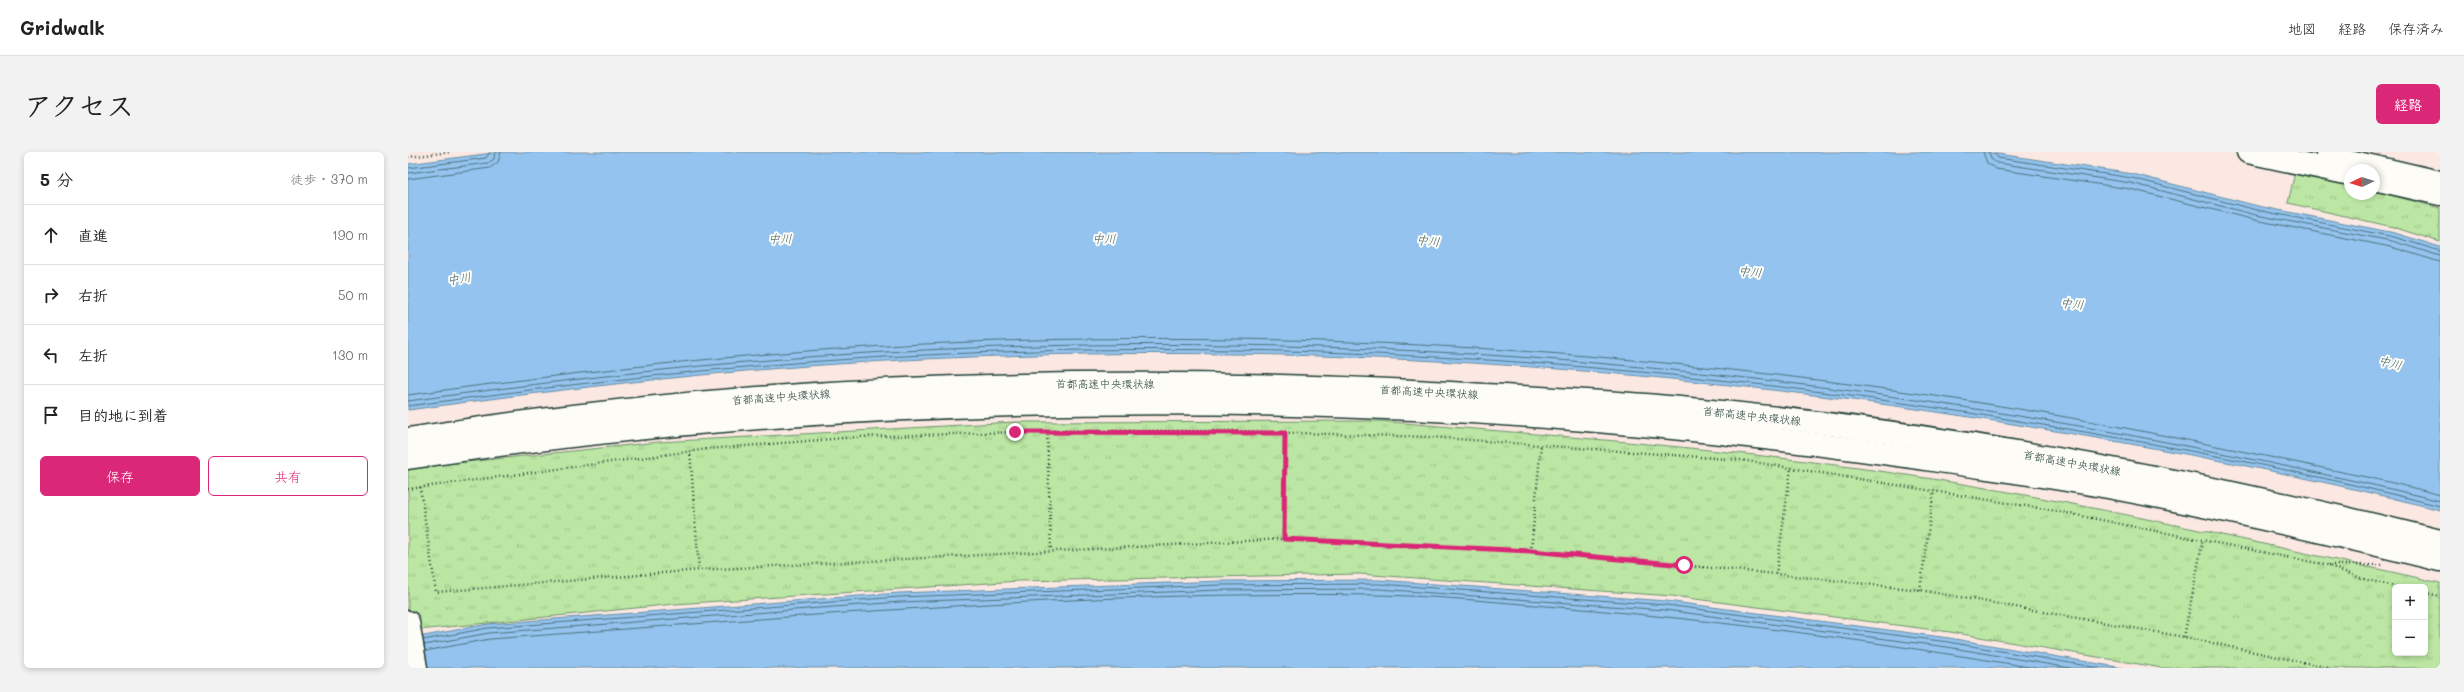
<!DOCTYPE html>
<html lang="ja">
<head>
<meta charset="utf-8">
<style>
  body { margin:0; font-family:Mali,"Klee One",sans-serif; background:#f2f2f2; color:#222 }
  .controls { position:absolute; right:12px; bottom:12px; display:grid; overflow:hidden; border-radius:6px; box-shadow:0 2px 6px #0003 }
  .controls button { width:36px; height:36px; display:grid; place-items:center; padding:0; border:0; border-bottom:1px solid #e0e0e0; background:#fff; color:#222; font:20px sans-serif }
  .compass { position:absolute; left:1936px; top:12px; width:36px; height:36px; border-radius:50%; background:#fff; box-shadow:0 2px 6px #0003; rotate:266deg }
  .stop { position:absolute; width:12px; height:12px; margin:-9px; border:3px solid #db2777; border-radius:50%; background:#fff }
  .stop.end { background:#db2777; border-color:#fff; box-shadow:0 1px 4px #0008 }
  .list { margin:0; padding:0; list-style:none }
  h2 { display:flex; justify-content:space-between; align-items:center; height:52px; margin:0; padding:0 16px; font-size:17px }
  h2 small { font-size:13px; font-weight:400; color:#767676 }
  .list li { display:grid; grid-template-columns:26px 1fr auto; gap:12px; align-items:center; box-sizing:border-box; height:60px; padding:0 16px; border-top:1px solid #e0e0e0 }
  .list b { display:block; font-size:15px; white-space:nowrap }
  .list em { font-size:13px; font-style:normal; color:#767676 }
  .actions { display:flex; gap:8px; padding:12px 16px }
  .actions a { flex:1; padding:9px 0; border:1px solid #db2777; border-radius:6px; text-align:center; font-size:14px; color:#db2777 }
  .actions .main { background:#db2777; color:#fff }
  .icon { flex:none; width:22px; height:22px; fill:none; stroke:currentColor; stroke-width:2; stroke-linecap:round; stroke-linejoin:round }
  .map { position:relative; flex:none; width:2032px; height:516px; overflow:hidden; border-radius:6px }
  header { display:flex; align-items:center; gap:24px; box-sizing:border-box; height:56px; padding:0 20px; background:#fff; border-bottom:1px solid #e0e0e0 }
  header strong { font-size:19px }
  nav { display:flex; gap:22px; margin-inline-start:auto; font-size:14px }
  .intro { display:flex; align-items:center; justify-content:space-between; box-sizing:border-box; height:96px; padding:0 24px }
  h1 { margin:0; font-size:28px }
  .button { padding:10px 18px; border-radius:6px; background:#db2777; color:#fff; font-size:14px; font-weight:700 }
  main { display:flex; gap:24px; padding:0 24px }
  aside { flex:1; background:#fff; border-radius:6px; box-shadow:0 2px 6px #0003 }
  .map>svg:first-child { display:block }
</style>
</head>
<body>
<header>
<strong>Gridwalk</strong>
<nav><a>地図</a><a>経路</a><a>保存済み</a></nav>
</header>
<div class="intro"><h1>アクセス</h1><a class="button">経路</a></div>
<main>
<aside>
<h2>5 分<small>徒歩 · 370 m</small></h2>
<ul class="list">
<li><svg class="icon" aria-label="ahead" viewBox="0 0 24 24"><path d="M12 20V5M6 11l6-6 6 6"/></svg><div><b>直進</b></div><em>190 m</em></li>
<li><svg class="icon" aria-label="right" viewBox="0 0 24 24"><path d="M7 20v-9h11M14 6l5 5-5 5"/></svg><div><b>右折</b></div><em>50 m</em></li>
<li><svg class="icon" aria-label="left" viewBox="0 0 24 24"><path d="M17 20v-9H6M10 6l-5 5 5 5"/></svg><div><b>左折</b></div><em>130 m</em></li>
<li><svg class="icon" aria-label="arrive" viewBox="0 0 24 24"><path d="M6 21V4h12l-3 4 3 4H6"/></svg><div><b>目的地に到着</b></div></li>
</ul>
<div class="actions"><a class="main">保存</a><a>共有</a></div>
</aside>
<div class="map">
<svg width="2032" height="516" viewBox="0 0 2032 516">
  <defs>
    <pattern id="grass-tufts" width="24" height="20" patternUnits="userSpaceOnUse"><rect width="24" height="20" fill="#bbe6a3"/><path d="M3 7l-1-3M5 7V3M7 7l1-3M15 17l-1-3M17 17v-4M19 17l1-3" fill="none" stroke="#a0c68d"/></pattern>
  </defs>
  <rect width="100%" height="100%" fill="#fbe8e2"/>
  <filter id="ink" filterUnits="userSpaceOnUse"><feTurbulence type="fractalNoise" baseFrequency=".025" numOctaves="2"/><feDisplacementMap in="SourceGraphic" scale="8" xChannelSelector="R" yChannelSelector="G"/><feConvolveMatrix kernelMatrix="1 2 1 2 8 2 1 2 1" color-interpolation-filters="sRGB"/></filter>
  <g filter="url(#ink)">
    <g fill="url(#grass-tufts)" stroke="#6d926c" fill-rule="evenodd">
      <path d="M1887,20l55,14v8h24v-3l66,17v34l-47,-15 -105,-24z"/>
      <path d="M972,269c162,14 324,25 485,48 183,25 364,68 545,107l30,7v85h-278l-212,-36 -278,-36 -313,-22 -340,7 -344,23 -267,27v-163l251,-26 356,-20zM1987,435h30v66h-30z"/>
    </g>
    <g fill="#93c3ee" stroke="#658da4">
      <path d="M92,0h1485l148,22 125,32 137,27 45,14v263c-132,-34 -269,-60 -403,-82 -385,-65 -778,-89 -1169,-66 -154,9 -307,27 -460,48v-246z"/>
      <path d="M971,428l287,21 283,37 174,30h-1715v-29l80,-15 411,-31 322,-12z"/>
    </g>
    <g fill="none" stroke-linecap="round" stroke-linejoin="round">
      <g stroke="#4d737e" stroke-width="1">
        <path d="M1575,0l4,11 9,6 134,20 125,31 136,27 49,15"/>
        <path d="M1581,0l2,7 6,4 134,20 125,32 136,26 48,15"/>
        <path d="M1586,0l4,6 134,20 125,32 137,27 46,14"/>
        <path d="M0,16l78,-10 4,-6"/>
        <path d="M0,21l80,-10 6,-4 1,-7"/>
        <path d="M0,27l82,-11 8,-6 3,-10"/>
        <path d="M0,243c153,-21 306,-39 460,-48 391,-23 784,1 1169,65 88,15 175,33 262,51 47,10 95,19 141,32"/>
        <path d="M0,249c153,-21 306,-39 460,-48 391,-23 784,1 1169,66 88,14 175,32 262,50 47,10 95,20 141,32"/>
        <path d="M0,254c153,-21 306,-39 460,-48 391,-23 784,1 1169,66 134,22 272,48 403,82"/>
        <path d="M15,488l65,-12 411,-31 322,-12 158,-1 287,21 282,37 151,26"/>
        <path d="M16,493l65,-12 411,-31 321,-12 158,-1 286,21 282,37 123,21"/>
        <path d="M17,499l65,-12c295,-21 591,-49 887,-44 64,1 130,8 194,13 155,13 310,34 464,60"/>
      </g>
      <defs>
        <path id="minor" d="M1916,0l116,27"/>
        <g id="secondary">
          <path d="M1840,0l102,22"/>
          <path d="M1966,27l66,15"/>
        </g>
        <g id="motorway">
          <path d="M0,287c332,-53 670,-65 1005,-48 89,5 179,9 267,17 256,23 511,71 760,133"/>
          <path d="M0,306c333,-51 669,-64 1005,-49 179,8 356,27 533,53 54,8 108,15 162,25 111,21 222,46 332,73"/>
          <path d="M0,470l8,46"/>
        </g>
      </defs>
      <use href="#minor" stroke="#1f3d34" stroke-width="19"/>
      <use href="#secondary" stroke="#1f3d34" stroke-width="25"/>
      <use href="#motorway" stroke="#1f3d34" stroke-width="25"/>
      <g stroke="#1f3d34" stroke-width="2.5" stroke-dasharray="1 3" stroke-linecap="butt">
        <path d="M0,5l43,-5"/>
        <path d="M639,279l4,120"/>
        <path d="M282,299l9,119"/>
        <path d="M12,335l16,105 263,-22 584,-31 248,12 245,23 144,16 264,47 146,31"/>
        <path d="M0,337l300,-40 149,-12 190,-6h183l200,6 311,23 310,50 276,55 36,14 36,8"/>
        <path d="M875,387l2,-106"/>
        <path d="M1123,399l10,-107"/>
        <path d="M1921,413h53"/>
        <path d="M1368,422l15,-106"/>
        <path d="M1512,438l14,-100"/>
        <path d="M2017,441l15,3"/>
        <path d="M1776,485l19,-97"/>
      </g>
      <use href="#minor" stroke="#fdfcf7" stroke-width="16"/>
      <use href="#secondary" stroke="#fdfcf7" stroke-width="22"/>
      <use href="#motorway" stroke="#fdfcf7" stroke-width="22"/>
    </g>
  </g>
  <g fill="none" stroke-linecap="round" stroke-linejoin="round" filter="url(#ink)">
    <path stroke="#db2777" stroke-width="5" d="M607,280l270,1 -1,106 247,12 153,14"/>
  </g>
  <g text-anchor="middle" stroke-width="4" stroke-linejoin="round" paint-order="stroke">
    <g font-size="11" fill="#1f3d34" stroke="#fdfcf7">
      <text x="697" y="236">首都高速中央環状線</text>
      <text transform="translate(1021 240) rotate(3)" y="4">首都高速中央環状線</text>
      <text transform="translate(373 245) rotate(-4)" y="4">首都高速中央環状線</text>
      <text transform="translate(1344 264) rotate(6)" y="4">首都高速中央環状線</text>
      <text transform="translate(1664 311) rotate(10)" y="4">首都高速中央環状線</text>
    </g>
    <g font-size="12" font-style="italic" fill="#3c5e62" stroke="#fdfcf7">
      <text x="372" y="91">中川</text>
      <text x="696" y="91">中川</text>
      <text transform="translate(1020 89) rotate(6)" y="4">中川</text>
      <text transform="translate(1342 120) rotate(6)" y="4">中川</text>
      <text transform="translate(51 127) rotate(-9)" y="4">中川</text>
      <text transform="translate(1664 152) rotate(6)" y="4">中川</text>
      <text transform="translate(1982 211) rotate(14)" y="4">中川</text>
    </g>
  </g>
</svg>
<div class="controls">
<button>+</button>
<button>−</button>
</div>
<svg class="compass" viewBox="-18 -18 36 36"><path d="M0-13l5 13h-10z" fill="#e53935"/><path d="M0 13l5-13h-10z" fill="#767676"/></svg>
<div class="stop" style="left:1276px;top:413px"></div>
<div class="stop end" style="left:607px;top:280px"></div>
</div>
</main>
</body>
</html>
